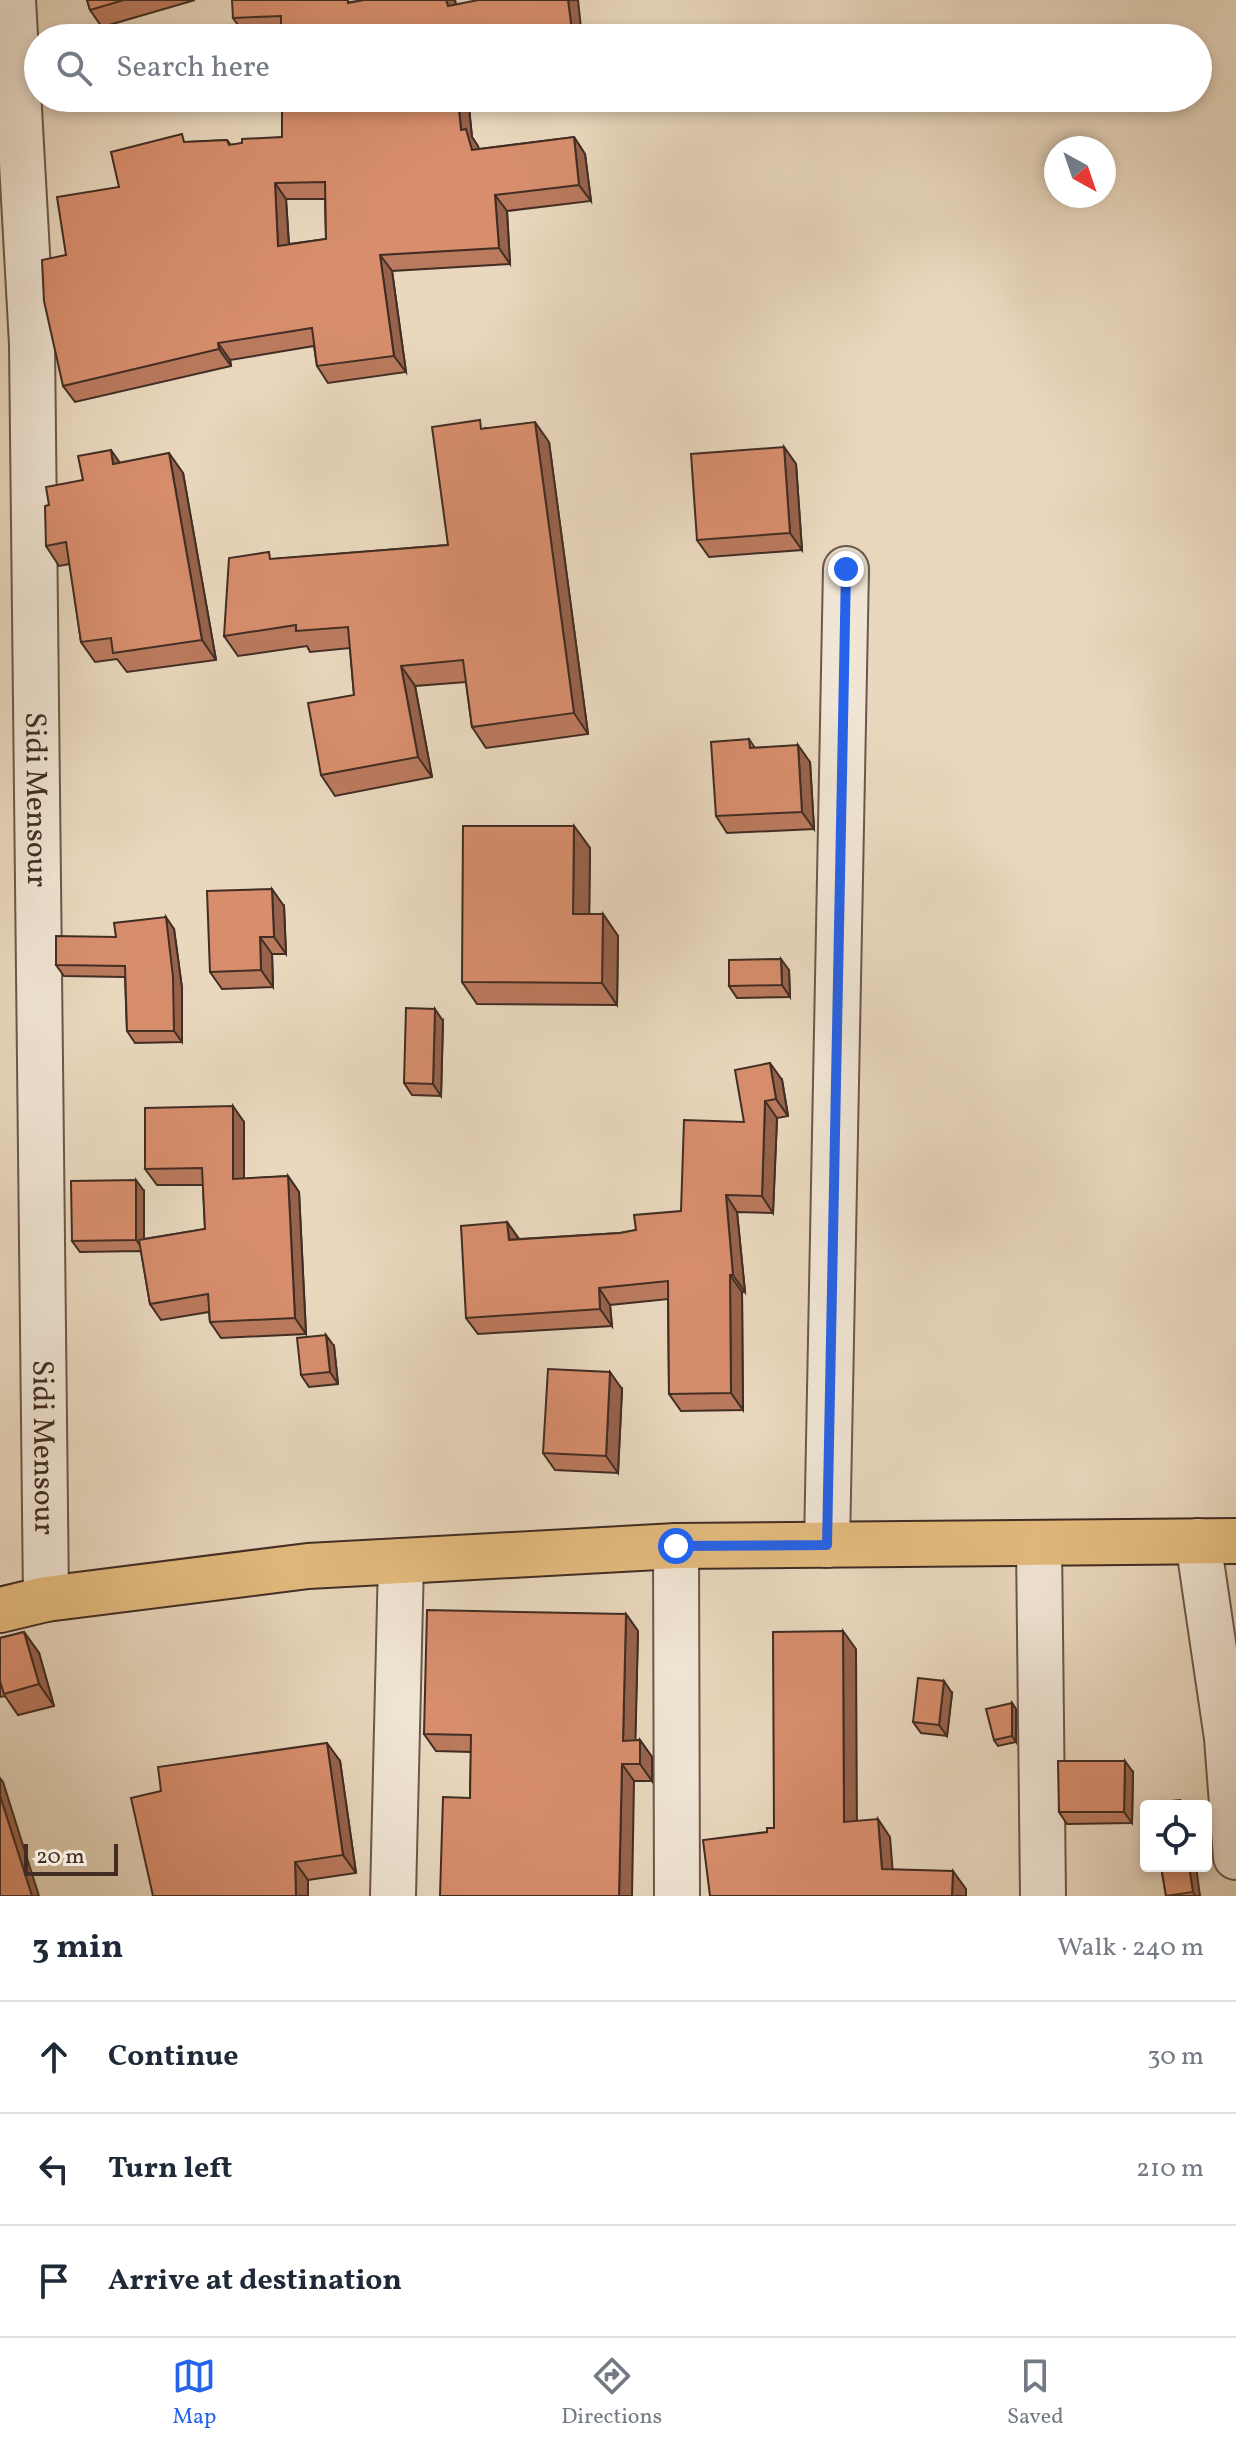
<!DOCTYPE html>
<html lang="en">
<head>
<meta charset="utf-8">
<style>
  body { margin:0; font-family:Vollkorn,serif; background:#f6f6f7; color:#1f2937 }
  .controls { position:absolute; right:24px; bottom:24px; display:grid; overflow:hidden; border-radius:8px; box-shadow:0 4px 12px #0003 }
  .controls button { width:72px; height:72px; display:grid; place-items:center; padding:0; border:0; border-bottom:2px solid #e0e1e3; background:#fff; color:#1f2937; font:40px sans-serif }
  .compass { position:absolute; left:1044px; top:136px; width:72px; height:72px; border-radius:50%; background:#fff; box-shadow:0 4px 12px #0003; rotate:140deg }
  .scale { position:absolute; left:24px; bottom:20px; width:94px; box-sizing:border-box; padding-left:8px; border:4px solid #422d24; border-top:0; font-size:22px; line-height:28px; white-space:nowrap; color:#422d24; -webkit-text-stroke:6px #f1e6d5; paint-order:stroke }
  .stop { position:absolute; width:24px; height:24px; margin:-18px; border:6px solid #2563eb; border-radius:50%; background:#fff }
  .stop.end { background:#2563eb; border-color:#fff; box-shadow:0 2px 8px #0008 }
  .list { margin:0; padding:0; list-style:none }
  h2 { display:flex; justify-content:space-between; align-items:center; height:104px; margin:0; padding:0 32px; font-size:34px }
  h2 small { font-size:26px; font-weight:400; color:#747a83 }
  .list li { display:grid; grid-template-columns:52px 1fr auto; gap:24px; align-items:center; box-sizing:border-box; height:112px; padding:0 32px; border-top:2px solid #e0e1e3 }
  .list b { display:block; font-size:30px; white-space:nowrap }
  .list em { font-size:26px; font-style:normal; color:#747a83 }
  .icon { flex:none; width:44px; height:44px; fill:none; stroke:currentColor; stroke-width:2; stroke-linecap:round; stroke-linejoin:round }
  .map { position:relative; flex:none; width:1236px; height:1896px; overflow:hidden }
  .search { position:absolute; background:#fff; box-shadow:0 4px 12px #0003; left:24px; right:24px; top:24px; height:88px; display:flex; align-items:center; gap:20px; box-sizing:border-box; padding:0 28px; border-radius:44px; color:#747a83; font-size:30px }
  .sheet { height:440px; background:#fff }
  nav { display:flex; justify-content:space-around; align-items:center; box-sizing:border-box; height:112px; border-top:2px solid #e0e1e3; background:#fff; font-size:22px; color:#747a83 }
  nav a { display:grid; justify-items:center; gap:4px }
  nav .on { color:#2563eb }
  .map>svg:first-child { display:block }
</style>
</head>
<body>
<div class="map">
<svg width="1236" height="1896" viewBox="0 0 1236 1896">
  <rect width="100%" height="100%" fill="#e9d8be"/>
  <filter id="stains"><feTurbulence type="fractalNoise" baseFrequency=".0025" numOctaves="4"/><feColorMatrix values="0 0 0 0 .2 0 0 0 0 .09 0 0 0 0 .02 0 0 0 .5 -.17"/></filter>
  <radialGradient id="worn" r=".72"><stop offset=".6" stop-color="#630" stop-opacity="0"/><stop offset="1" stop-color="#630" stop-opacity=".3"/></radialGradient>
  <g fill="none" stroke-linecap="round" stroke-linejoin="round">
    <defs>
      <g id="minor">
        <path id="s1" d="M13,0l19,344 14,1255"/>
        <path d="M1198,1541l29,197 9,119"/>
        <path d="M1039,1544l4,352"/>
        <path d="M827,1545l19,-976"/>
        <path d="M676,1546l1,350"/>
        <path d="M393,1896l8,-335"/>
      </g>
      <path id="major" d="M0,1610l46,-11 262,-33 93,-5 275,-15 560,-5"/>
    </defs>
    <use href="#minor" stroke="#6c584a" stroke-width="48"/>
    <use href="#major" stroke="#422d24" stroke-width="48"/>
    <use href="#minor" stroke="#f1e6d5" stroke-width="44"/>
    <use href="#major" stroke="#e4bc7f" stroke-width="44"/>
  </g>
  <g fill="#ba7a5e" stroke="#422d24" stroke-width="2" fill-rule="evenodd">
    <path d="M87,0h108l-93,27 -12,-17z"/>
    <path d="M455,0l1,5 -175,28 -36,2 -12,-17 125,-17z"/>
    <path d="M282,98h186l4,39 7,12 95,-12 11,17 6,47 -84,10 3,53 -118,7 14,101 -78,11 -11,-17 -3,-20 -84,14 1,6 -156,36 -12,-16 3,-131 53,-68 69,-45 39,-2 4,5 51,-8zM286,199h39l1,40 -37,5z"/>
    <path d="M485,428l64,14 39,292 -102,14 -14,-21 -6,-45 -51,4 17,91 -97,19 -14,-21 33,-80 -4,-47 -40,4 -3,-6 -69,10 -14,-20 50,-77 174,-14z"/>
    <path d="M784,447l12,17 6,86 -93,7 -12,-17z"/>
    <path d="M120,463l63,10 33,187 -89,12 -10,-13 -22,3 -14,-20 -11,-78 -11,2 -13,-20 3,-41 34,-25z"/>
    <path d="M749,739l6,9 55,14 4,67 -87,4 -11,-17z"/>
    <path d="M574,826l16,22 -1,66h14l15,22 -1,69 -140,-1 -15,-22z"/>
    <path d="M284,906l2,48h-14l1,33 -51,2 -12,-17z"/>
    <path d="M174,929l8,59v54l-47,1 -8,-12 -2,-54 -61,-1 -8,-11 60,-28z"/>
    <path d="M789,970l1,27 -53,1 -8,-12z"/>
    <path d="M443,1021l-2,75 -29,-1 -8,-12z"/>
    <path d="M782,1080l6,36 -11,2 -4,95 -36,-1 8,80h-3l1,118 -62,1 -12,-17 -1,-95 -58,6 2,21 -134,8 -12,-16 41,-96 12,17 101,-6 16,-3 45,-19 63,-89z"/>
    <path d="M244,1122v57l44,-3 11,16 7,142 -85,4 -11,-16 -1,-10 -48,8 -11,-16 -9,-53 -61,1 -8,-11 72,-50v48l61,-10 -2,-44h-46l-12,-16z"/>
    <path d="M334,1346l4,38 -29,3 -8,-12z"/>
    <path d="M622,1389l-4,84 -63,-3 -12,-17z"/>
    <path d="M626,1614l12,17 -3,109h5l12,17v24h-18l-164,17 1,-46 -35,-1 -12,-17z"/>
    <path d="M24,1632l15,21 15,53 -36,9 -13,-19 -5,1v-59z"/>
    <path d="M952,1693l-5,43 -26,-3 -8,-11z"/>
    <path d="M1012,1703l4,6v33l-18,4 -4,-6z"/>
    <path d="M340,1761l16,112 -48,7 -155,16z"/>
    <path d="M1133,1772l-1,51 -65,1 -8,-12z"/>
    <path d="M1161,1866l39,30h-34z"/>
  </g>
  <g fill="#97634c" stroke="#422d24" stroke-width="2">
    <path d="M446,0h9l4,23 -11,-17z"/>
    <path d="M568,0h10l4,38h-9z"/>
    <path d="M458,98h10l4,39 6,9 6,21 -12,-17 -11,-20z"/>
    <path d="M574,137l11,17 6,47 -12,-16z"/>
    <path d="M275,183l11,16 4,63 -12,-16z"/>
    <path d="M495,195l12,16 3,53 -11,-16z"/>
    <path d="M380,255l12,16 14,101 -12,-16z"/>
    <path d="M218,343l12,17 1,6 -12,-17z"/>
    <path d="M535,422l14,20 39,292 -14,-21z"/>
    <path d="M784,447l12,17 6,86 -12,-17z"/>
    <path d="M111,450l14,20 -12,-6z"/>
    <path d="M169,453l14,20 33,187 -14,-20z"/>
    <path d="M401,666l14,20 17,91 -14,-20z"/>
    <path d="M798,745l12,17 4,67 -12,-17z"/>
    <path d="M574,826l16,22 -1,88 -16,-22z"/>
    <path d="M272,889l12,17 2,48 -12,-17z"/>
    <path d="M603,914l15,22 -1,69 -15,-22z"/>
    <path d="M166,917l8,12 8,59v54l-8,-11z"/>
    <path d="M260,937l12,17 1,33 -12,-17z"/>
    <path d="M781,959l8,11 1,27 -8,-12z"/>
    <path d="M435,1009l8,12 -2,75 -8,-12z"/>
    <path d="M770,1063l12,17 6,36 -12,-17z"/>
    <path d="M765,1101l12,17 -4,95 -11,-17z"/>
    <path d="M233,1106l11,16v73l-11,-16z"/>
    <path d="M288,1176l11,16 7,142 -11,-16z"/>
    <path d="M136,1180l8,11v60l-8,-11z"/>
    <path d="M726,1195l11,17 8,80 -12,-17z"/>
    <path d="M507,1222l12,17 -10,1z"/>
    <path d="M730,1275l12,17 1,118 -12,-17z"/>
    <path d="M599,1288l11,17 2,21 -12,-17z"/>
    <path d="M326,1335l8,11 4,38 -8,-12z"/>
    <path d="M610,1372l12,17 -4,84 -12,-17z"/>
    <path d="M626,1614l12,17 -3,127 -12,-17z"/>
    <path d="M843,1631l13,18 1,191 -13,-18z"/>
    <path d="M24,1632l15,21 15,53 -15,-22z"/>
    <path d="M944,1681l8,12 -5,43 -8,-11z"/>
    <path d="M1012,1703l4,6v33l-4,-6z"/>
    <path d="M640,1740l12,17v24l-12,-17z"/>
    <path d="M327,1743l13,18 16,112 -13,-18z"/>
    <path d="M1125,1761l8,11 -1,51 -8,-11z"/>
    <path d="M622,1764l12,17 -2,115h-13z"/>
    <path d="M0,1778l3,4 36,114h-7l-32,-100z"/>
    <path d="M878,1819l12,18 4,50 -12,-18z"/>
    <path d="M295,1862l13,18v16h-12z"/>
    <path d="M1189,1866h7l4,30h-5l-2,-4z"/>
    <path d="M953,1871l13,18v7h-14z"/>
  </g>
  <g fill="#d88e6d" stroke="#422d24" stroke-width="2" fill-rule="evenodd">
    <path d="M87,0h37l-34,10z"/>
    <path d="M232,0h116v3l16,-3h82l2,6 30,-6h90l5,38h-292v-22l-48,2z"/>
    <path d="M282,98h176l3,32 5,-1 6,21 102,-13 5,48 -84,10 4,53 -119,7 14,101 -77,10 -5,-38 -94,15 1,6 -156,37 -19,-85 -2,-41 24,-5 -9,-58 62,-10 -8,-35 71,-18 2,8 43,-2 2,5 13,-2v-4l40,-2zM325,182l1,57 -48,7 -3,-63z"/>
    <path d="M480,420l1,9 54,-7 39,291 -102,14 -9,-67 -62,6 17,91 -97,18 -13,-72 46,-8 -6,-68 -52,4v-6l-72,11 5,-78 40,-6 1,7 178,-14 -16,-118z"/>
    <path d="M784,447l6,86 -93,7 -6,-86z"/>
    <path d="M111,450l2,14 56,-11 33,187 -89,13 -2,-15 -30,4 -15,-100 -20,4 -1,-40 4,-1 -3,-18 37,-7 -5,-24z"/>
    <path d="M749,739l1,9 48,-3 4,67 -86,4 -5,-74z"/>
    <path d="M463,826h111l-1,88h30l-1,69 -140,-1z"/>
    <path d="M272,889l2,48h-14l1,33 -51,2 -3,-81z"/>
    <path d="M166,917l7,60 1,54h-47l-2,-65 -69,-1v-29l60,1 -2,-14z"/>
    <path d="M781,959l1,26 -53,1v-26z"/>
    <path d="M406,1008l29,1 -2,75 -29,-1z"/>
    <path d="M770,1063l6,36 -11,2 -3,95 -36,-1 7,80h-3l1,118 -62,1 -1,-113 -69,7 1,21 -134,9 -5,-92 46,-4 2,18 111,-7 16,-3 -2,-15 47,-4 3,-91 60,2 -9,-52z"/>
    <path d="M233,1106v73l55,-3 7,142 -85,4 -2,-28 -58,10 -11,-64 66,-11 -3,-61 -57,1v-61z"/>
    <path d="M136,1180v60l-64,1 -1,-60z"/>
    <path d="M326,1335l4,37 -29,3 -4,-37z"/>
    <path d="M548,1369l62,3 -4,84 -63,-3z"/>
    <path d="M427,1610l199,4 -3,127 17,-1v24h-18l-3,132h-179l3,-99 27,1 1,-63 -47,-1z"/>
    <path d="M843,1631l1,191 34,-3 4,50 71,2 -1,25h-242l-7,-56 64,-8v-4h7l-1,-196z"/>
    <path d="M24,1632l15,52 -35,10 -4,-13v-43z"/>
    <path d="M918,1678l26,3 -5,44 -26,-3z"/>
    <path d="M1012,1703v33l-18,4 -8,-31z"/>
    <path d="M327,1743l16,112 -48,7 1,34h-143l-22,-98 30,-7 -3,-24z"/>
    <path d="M1058,1761h67l-1,51h-65z"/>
    <path d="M0,1796l32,100h-32z"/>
    <path d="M1180,1800l1,6h-28v-3z"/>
    <path d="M1161,1866h28l4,26 -27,4z"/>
  </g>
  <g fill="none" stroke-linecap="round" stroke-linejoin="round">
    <path stroke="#2563eb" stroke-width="10" d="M676,1546l151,-1 19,-976"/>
  </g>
  <g text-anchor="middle" stroke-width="6" stroke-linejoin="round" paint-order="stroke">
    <g font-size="30" fill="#422d24" stroke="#f1e6d5">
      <text dy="10" stroke="none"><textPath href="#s1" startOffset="800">Sidi Mensour</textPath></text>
      <text dy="10" stroke="none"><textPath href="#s1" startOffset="1448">Sidi Mensour</textPath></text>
    </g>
  </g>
  <rect width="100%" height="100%" filter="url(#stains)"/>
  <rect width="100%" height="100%" fill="url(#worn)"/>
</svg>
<div class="controls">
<button><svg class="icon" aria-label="locate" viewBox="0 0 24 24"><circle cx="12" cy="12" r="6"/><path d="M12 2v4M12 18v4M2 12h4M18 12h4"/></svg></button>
</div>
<svg class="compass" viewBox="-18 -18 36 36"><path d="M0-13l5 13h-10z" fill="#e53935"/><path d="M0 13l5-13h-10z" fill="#747a83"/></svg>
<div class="scale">20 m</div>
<div class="stop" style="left:676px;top:1546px"></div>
<div class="stop end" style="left:846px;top:569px"></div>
<div class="search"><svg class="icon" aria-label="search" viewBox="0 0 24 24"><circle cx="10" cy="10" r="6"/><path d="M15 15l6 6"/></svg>Search here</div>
</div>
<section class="sheet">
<h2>3 min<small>Walk · 240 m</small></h2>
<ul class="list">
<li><svg class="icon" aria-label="ahead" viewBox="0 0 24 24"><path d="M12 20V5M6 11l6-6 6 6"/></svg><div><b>Continue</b></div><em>30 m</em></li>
<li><svg class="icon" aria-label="left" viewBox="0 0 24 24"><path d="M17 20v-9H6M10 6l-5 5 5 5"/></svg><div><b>Turn left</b></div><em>210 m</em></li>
<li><svg class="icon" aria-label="arrive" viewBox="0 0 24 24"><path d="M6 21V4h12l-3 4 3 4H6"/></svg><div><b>Arrive at destination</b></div></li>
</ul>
</section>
<nav>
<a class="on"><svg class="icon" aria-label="map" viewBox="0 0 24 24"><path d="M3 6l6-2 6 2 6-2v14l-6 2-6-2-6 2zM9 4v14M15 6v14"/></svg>Map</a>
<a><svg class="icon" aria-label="directions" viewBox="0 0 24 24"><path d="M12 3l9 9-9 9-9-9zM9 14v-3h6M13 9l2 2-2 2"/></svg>Directions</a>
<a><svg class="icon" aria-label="saved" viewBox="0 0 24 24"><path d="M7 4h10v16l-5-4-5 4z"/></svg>Saved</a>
</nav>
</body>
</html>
